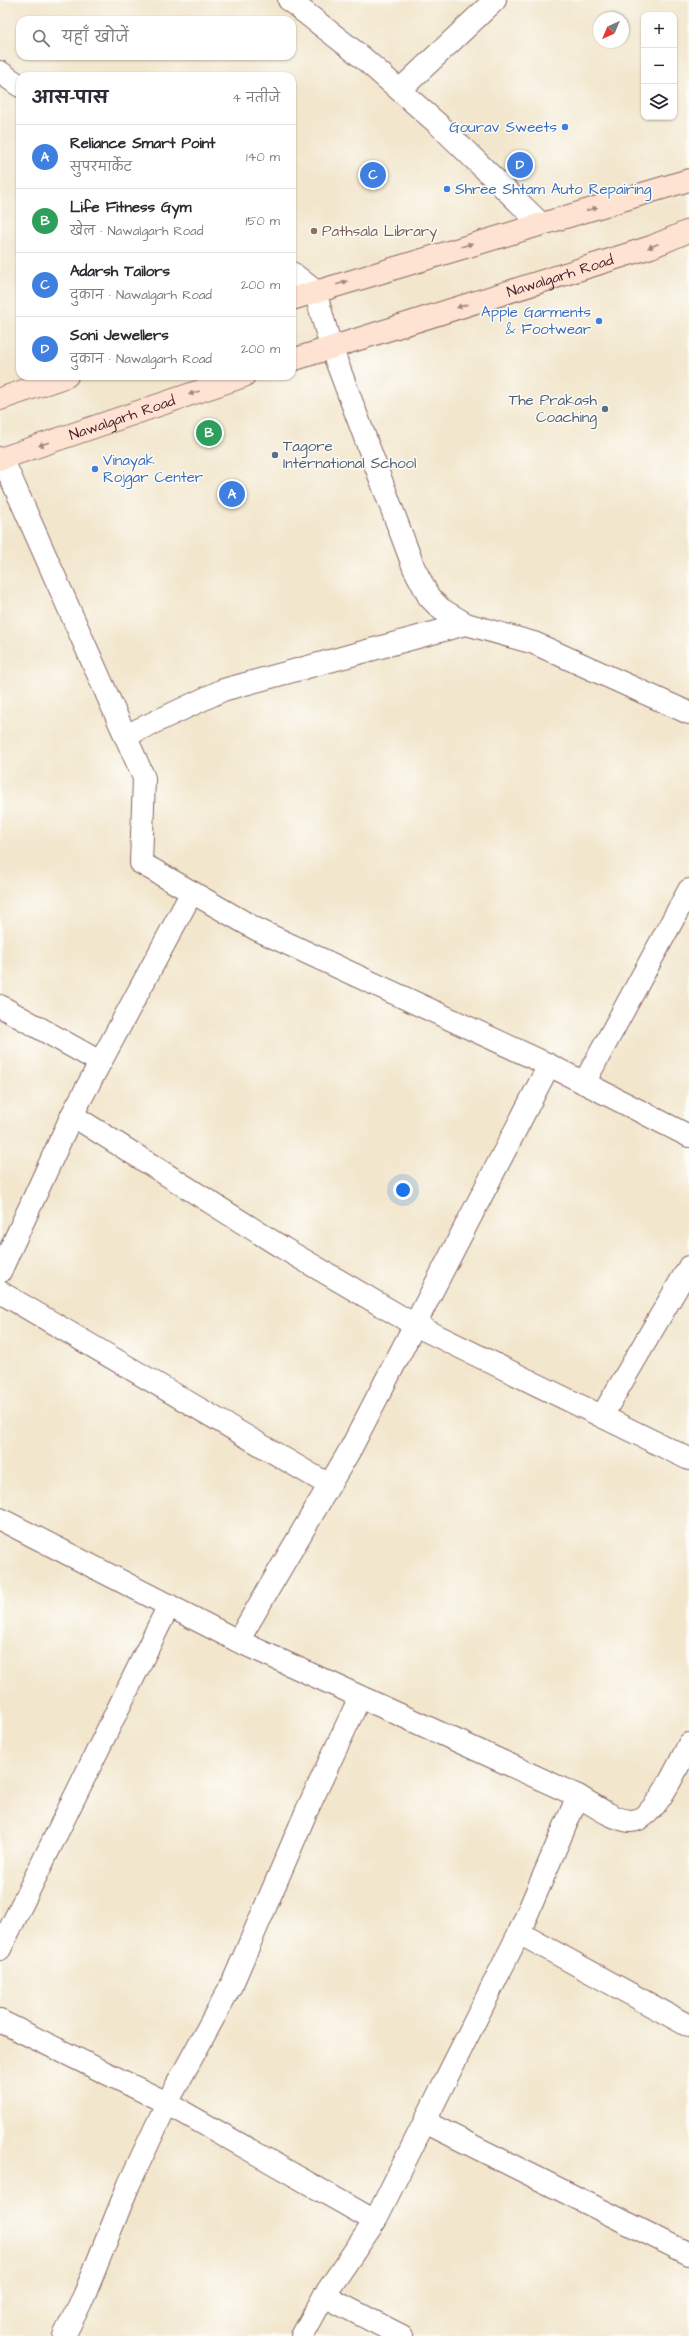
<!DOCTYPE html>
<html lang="hi">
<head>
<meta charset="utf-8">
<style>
  body { margin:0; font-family:"Architects Daughter","Playpen Sans Deva",sans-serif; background:#f7f7f7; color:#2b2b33 }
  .controls { position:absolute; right:12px; top:12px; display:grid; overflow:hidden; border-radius:8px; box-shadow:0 1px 3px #0004 }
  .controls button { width:36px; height:36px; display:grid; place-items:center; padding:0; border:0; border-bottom:1px solid #e1e1e2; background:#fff; color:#2b2b33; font:20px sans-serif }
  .compass { position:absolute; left:593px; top:12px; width:36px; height:36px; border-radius:50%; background:#fff; box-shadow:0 1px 3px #0004; rotate:224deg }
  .you { position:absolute; left:403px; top:1190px; width:14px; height:14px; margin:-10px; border:3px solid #fff; border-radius:50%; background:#1a73e8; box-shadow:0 0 0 6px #1a73e833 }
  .badge { display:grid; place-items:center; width:26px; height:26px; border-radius:50%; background:#d1495b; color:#fff; font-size:13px; font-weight:700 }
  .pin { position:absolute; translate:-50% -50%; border:2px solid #fff; box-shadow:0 1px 4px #0006 }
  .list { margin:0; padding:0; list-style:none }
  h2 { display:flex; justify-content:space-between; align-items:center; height:52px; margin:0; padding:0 16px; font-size:17px }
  h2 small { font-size:13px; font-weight:400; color:#7c7c81 }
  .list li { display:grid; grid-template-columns:26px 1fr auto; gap:12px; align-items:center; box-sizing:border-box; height:64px; padding:0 16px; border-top:1px solid #e1e1e2 }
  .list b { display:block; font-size:15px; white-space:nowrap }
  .list p { margin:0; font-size:13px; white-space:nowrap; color:#7c7c81 }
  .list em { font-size:13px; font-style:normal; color:#7c7c81 }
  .icon { flex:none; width:22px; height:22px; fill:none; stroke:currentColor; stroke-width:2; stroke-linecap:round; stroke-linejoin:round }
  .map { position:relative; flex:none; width:689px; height:2336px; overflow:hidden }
  .search { position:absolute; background:#fff; box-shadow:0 1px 3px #0004; left:16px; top:16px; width:280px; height:44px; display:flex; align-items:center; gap:10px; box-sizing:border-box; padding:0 14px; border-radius:12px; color:#7c7c81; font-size:15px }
  .panel { position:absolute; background:#fff; box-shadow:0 1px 3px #0004; left:16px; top:72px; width:280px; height:308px; border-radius:12px }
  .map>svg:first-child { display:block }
</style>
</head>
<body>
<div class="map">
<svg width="689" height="2336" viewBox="0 0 689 2336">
  <rect width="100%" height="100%" fill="#fdfcf7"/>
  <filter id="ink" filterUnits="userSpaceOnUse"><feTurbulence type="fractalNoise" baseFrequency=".025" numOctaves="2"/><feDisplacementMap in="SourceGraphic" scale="8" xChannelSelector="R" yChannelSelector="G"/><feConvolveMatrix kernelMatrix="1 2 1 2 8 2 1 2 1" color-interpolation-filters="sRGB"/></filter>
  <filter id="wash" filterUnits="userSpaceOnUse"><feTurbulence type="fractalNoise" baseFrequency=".012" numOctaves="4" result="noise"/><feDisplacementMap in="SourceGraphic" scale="16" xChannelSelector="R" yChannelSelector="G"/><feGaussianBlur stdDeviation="0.9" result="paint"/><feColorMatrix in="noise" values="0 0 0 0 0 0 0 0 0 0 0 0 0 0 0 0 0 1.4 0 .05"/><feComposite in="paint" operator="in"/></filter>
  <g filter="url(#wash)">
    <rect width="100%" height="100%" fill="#f2e6cc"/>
  </g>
  <g filter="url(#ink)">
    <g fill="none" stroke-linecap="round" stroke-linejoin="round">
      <defs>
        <g id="street">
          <path d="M289,0l74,58 75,66 102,99"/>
          <path d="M0,72l20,14"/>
          <path d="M400,90l95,-90"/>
          <path d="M292,273l23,18 16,56 83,221 15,29 12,12 25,15 68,19 155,70"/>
          <path d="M2,458l142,320 -3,85 115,66 293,136 140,71"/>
          <path d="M125,736l98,-46 243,-66"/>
          <path d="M0,1006l100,56"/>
          <path d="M584,1083l105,-193"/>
          <path d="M72,1115l211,133 132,77 274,134"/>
          <path d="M0,1272l72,-157 120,-223"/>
          <path d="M0,1292l329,193"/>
          <path d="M602,1416l87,-149"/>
          <path d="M0,1519l238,122 340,155c16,9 34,23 52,25 25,1 49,-58 59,-77"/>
          <path d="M238,1641l112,-191 199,-385"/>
          <path d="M519,1933l170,93"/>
          <path d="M0,1949l169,-344"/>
          <path d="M0,2021l167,82 208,118"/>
          <path d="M425,2122l264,132"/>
          <path d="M324,2296l78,40"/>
          <path d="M64,2336l20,-40 45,-112 38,-81 66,-121 74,-172 53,-113"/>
          <path d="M302,2336l22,-40 51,-75 144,-288 59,-137"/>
        </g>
        <g id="secondary">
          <path d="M292,299l397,-119"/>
          <path id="s1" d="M292,360l359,-113 38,-16"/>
          <path d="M0,399l67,-23"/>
          <path id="s2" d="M0,459l244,-83"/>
        </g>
      </defs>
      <use href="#street" stroke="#856563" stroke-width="24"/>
      <use href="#secondary" stroke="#856563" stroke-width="24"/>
      <use href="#street" stroke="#fff" stroke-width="22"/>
      <use href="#secondary" stroke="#fee3d2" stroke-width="22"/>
    </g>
    <defs><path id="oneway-solid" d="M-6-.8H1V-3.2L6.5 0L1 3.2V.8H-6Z"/></defs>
    <g fill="#a4817e">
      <use href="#oneway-solid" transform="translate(592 209) rotate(-15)"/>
      <use href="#oneway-solid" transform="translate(467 245) rotate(-17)"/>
      <use href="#oneway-solid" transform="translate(653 246) rotate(159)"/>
      <use href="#oneway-solid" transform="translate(342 283) rotate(-17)"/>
      <use href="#oneway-solid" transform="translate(462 306) rotate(163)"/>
      <use href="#oneway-solid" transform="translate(194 393) rotate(161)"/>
      <use href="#oneway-solid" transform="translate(44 444) rotate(161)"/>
    </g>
  </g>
  <g fill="#3f7fe0" stroke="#fdfcf7" stroke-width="1.5">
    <circle cx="565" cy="127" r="4"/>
    <circle cx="447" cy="189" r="4"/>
    <circle cx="599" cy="321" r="4"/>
    <circle cx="95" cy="469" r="4"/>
  </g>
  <circle fill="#8d6e63" stroke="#fdfcf7" stroke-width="1.5" cx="314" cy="231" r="4"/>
  <g fill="#5c6f8a" stroke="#fdfcf7" stroke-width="1.5">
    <circle cx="605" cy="409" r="4"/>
    <circle cx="275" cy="455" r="4"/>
  </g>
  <g text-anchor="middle" stroke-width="3" stroke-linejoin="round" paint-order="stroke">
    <g font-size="15" fill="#366cbe" stroke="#fdfcf7" text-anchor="end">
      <text x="557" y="132">Gourav Sweets</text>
      <text x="455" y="194" text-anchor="start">Shree Shtam Auto Repairing</text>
      <text x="591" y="317">Apple Garments<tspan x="591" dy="17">&amp; Footwear</tspan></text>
      <text x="103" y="465" text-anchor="start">Vinayak<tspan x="103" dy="17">Rojgar Center</tspan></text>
    </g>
    <g font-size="15" fill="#785e54" stroke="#fdfcf7" text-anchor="start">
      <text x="322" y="236">Pathsala Library</text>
    </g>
    <g font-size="15" fill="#4a1f2b" stroke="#fdfcf7">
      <text dy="5" stroke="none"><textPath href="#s1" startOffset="281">Nawalgarh Road</textPath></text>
      <text dy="5" stroke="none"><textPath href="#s2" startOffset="129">Nawalgarh Road</textPath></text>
    </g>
    <g font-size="15" fill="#4e5e75" stroke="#fdfcf7" text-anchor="end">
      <text x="597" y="405">The Prakash<tspan x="597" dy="17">Coaching</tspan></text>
      <text x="283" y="451" text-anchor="start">Tagore<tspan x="283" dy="17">International School</tspan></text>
    </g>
  </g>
</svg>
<div class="controls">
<button>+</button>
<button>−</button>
<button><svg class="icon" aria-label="layers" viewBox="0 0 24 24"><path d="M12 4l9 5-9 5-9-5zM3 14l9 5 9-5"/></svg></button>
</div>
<svg class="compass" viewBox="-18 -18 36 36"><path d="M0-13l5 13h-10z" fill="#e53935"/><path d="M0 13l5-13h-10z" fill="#7c7c81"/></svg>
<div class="you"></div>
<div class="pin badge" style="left:232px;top:494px;background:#3f7fe0">A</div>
<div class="pin badge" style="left:209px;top:433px;background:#2e9e5b">B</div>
<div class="pin badge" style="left:373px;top:175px;background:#3f7fe0">C</div>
<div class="pin badge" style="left:520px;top:165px;background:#3f7fe0">D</div>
<div class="search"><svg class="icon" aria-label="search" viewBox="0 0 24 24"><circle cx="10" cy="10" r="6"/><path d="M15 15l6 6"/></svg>यहाँ खोजें</div>
<section class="panel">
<h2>आस-पास<small>4 नतीजे</small></h2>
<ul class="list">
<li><span class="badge" style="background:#3f7fe0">A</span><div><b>Reliance Smart Point</b><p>सुपरमार्केट</p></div><em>140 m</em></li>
<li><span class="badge" style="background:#2e9e5b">B</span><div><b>Life Fitness Gym</b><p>खेल · Nawalgarh Road</p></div><em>150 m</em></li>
<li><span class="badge" style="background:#3f7fe0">C</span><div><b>Adarsh Tailors</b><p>दुकान · Nawalgarh Road</p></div><em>200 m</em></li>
<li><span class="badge" style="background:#3f7fe0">D</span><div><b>Soni Jewellers</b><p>दुकान · Nawalgarh Road</p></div><em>200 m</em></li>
</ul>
</section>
</div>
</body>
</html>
